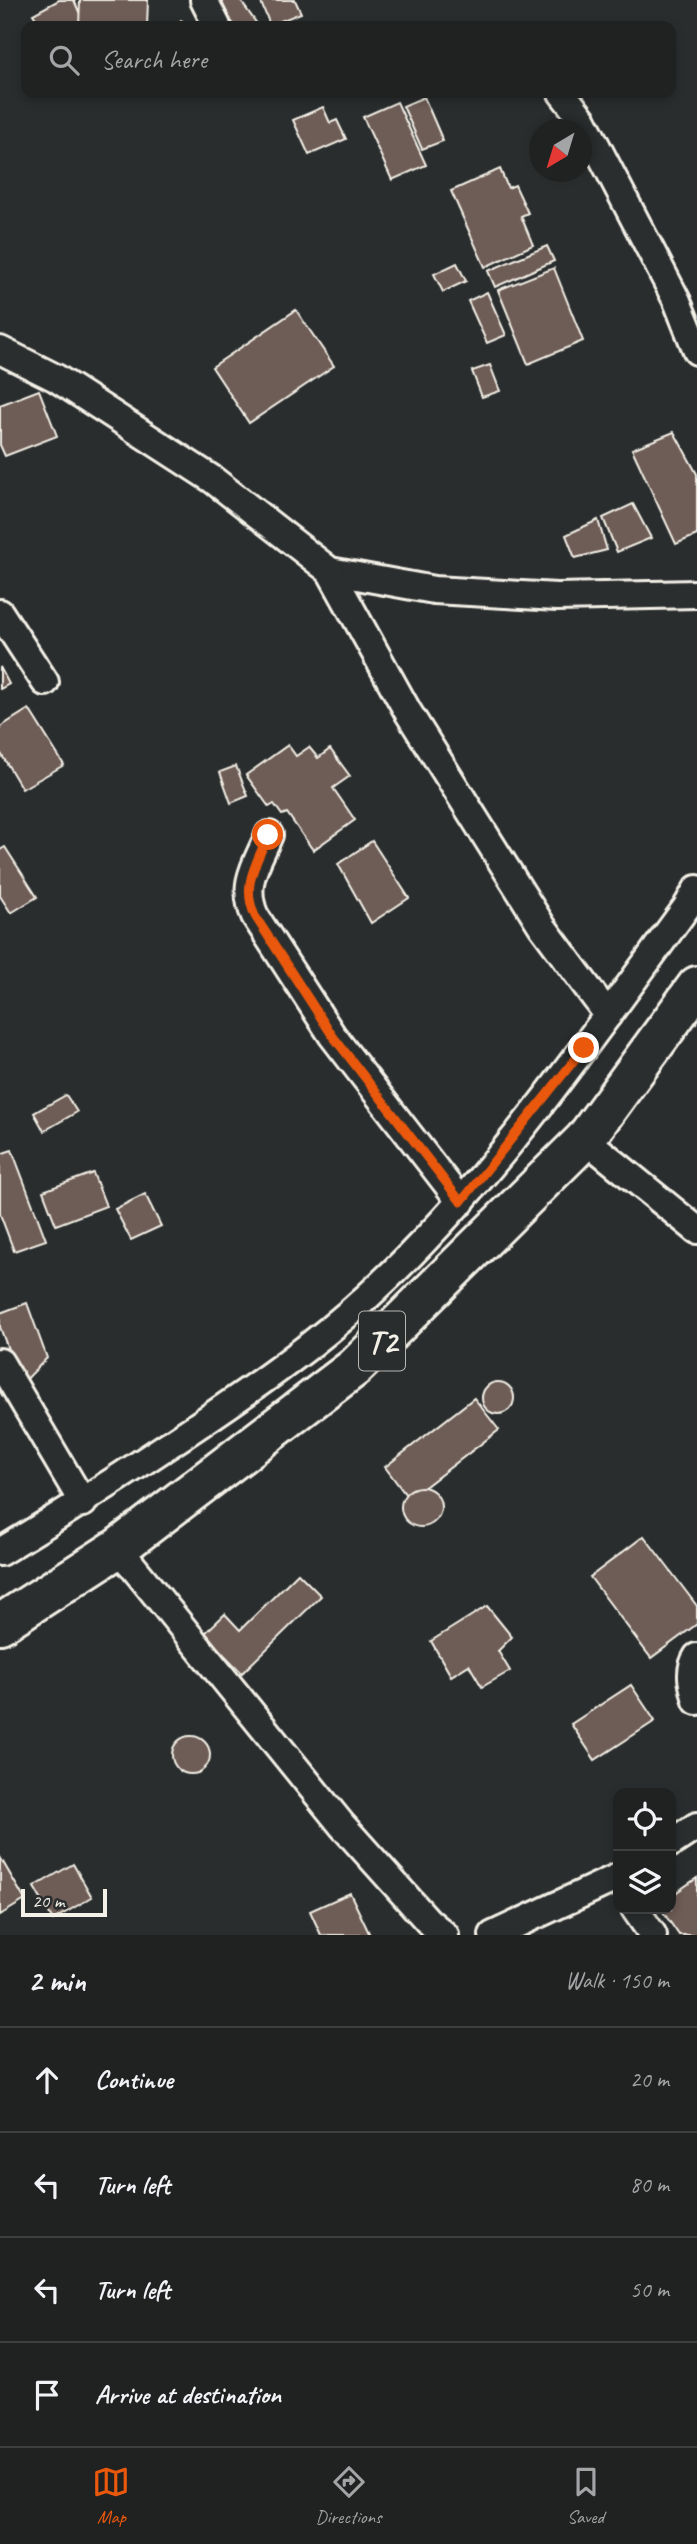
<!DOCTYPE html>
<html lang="en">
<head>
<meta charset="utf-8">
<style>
  body { margin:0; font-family:Caveat,sans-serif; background:#2d2f2f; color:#f1f3f6 }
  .controls { position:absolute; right:21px; bottom:21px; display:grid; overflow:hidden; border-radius:14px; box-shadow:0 4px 10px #0003 }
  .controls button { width:63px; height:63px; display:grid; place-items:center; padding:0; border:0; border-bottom:2px solid #3d3f40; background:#202222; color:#f1f3f6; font:35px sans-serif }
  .compass { position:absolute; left:529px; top:119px; width:63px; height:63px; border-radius:50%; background:#202222; box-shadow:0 4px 10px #0003; rotate:218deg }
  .scale { position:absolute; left:21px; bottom:18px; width:86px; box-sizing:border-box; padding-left:7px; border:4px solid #f4f1e8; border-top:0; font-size:19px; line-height:24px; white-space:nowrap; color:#f4f1e8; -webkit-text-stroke:5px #2a2d2e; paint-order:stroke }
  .stop { position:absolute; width:21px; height:21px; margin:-16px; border:5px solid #ea580c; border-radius:50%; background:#fff }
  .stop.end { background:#ea580c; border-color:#fff; box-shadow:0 2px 7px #0008 }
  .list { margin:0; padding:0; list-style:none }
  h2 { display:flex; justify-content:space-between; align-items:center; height:91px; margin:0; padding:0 28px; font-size:30px }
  h2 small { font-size:23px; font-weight:400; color:#a2a4a5 }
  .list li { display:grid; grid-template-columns:46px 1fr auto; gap:21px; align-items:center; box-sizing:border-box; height:105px; padding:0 28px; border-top:2px solid #3d3f40 }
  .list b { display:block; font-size:26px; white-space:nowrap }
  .list em { font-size:23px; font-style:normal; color:#a2a4a5 }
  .icon { flex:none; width:38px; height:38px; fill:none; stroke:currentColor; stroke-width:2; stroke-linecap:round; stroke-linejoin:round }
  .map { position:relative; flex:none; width:697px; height:1935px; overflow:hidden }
  .search { position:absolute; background:#202222; box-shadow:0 4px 10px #0003; left:21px; right:21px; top:21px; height:77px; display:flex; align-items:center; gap:18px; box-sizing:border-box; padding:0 24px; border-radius:14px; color:#a2a4a5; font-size:26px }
  .sheet { height:511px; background:#202222 }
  nav { display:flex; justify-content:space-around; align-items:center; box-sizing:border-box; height:98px; border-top:2px solid #3d3f40; background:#202222; font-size:19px; color:#a2a4a5 }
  nav a { display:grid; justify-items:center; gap:4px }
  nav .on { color:#ea580c }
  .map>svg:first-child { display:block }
</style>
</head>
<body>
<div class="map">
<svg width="697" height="1935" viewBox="0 0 697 1935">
  <rect width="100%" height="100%" fill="#2a2d2e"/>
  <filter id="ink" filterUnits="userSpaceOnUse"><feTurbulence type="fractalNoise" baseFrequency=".0143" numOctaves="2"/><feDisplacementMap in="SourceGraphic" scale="14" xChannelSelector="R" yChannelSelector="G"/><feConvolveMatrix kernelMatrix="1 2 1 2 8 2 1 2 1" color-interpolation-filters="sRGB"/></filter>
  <g filter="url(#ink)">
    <g fill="#6e5c56" stroke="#f4f1e8" stroke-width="2">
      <path d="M59,0h15l11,26h-44l-8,-12z"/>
      <path d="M80,0h68l-1,26h-68z"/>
      <path d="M216,0h24l17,24 -4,2h-18z"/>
      <path d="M260,0h35l6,13 -31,12z"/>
      <path d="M181,20l10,6h-14z"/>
      <path d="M424,97l19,44 -21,8 -19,-43z"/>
      <path d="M397,102l29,63 -34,15 -29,-63z"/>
      <path d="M323,107l7,16 7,-3 9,19 -37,16 -16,-35z"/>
      <path d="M500,169l8,19 7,-3 13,28 -7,3 12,29 -48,22 -34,-76z"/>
      <path d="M547,246l7,15 -59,26 -7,-16z"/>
      <path d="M457,263l9,18 -23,11 -9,-18z"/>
      <path d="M554,268l29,73 -55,23 -30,-74z"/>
      <path d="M487,292l19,43 -19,8 -19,-42z"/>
      <path d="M296,310l38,56 -85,57 -37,-56z"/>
      <path d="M490,365l10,26 -18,6 -10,-26z"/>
      <path d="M39,390l18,46 -52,20 -5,-11v-40z"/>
      <path d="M674,432l23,42v61l-21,9 -44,-95z"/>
      <path d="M633,504l18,34 -34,14 -14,-34z"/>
      <path d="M598,520l9,30 -32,8 -9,-23z"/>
      <path d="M0,667l9,17 -9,5z"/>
      <path d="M29,709l35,56 -42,24 -22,-37v-25z"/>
      <path d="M288,745l8,11 13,-9 9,11 12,-9 20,27 -17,12 22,32 -42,30 -26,-37 -5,2 -8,-11 -5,3 -23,-32z"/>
      <path d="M236,766l12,30 -17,7 -11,-31z"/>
      <path d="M372,841l37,57 -38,25 -33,-59z"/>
      <path d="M5,847l32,50 -26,16 -11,-17v-46z"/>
      <path d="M66,1095l11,17 -33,19 -10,-18z"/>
      <path d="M12,1150l34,90 -32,11 -14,-37v-60z"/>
      <path d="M93,1173l13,33 -50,19 -13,-34z"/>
      <path d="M145,1194l16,32 -30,14 -16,-31z"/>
      <path d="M27,1303l20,55 -26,27 -21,-58v-14z"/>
      <circle cx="498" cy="1398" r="16"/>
      <path d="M474,1398l25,32 -90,69 -24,-32z"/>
      <circle cx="421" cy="1507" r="20"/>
      <path d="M644,1536l53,70v18l-46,34 -61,-81z"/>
      <path d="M298,1573l23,23 -79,77 -38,-39 21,-20 15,16z"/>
      <path d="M487,1606l25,31 -14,14 12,20 -28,16 -13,-22 -18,11 -20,-35z"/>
      <path d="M631,1685l24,36 -60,39 -24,-36z"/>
      <circle cx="191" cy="1755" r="19"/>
      <path d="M0,1857l25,43 -25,15z"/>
      <path d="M73,1864l19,33 -39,23 -19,-33z"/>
      <path d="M697,1878v57h-18l-18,-26h10v-13z"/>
      <path d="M350,1893l20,42h-49l-11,-24z"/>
    </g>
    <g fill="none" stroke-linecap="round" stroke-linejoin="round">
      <defs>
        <g id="minor">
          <path d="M204,0l13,26"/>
          <path d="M562,93l21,27 94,181 20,50"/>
          <path d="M0,350l56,28 156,101 118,92 104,19 123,7 140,-3"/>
          <path d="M330,571l78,141 134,214 66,89"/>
          <path d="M0,613l45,69"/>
          <path d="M269,835c-13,30 -28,50 -14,81l77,119 129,167"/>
          <path d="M585,1139l112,91"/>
          <path d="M0,1362l83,141"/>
          <path d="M118,1548l224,277 86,96 17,14"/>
          <path d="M0,1552c65,-39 128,-80 191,-122 61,-41 123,-84 177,-134 123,-113 219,-253 318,-388l11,-19"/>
          <path d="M697,1657c-9,14 -4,29 0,44"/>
          <path d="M671,1843l26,-17"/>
          <path d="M635,1909l18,26"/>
          <path d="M493,1935l125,-58"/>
        </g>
        <path id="trunk" d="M0,1624l118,-76 237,-181 230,-228 112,-153"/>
      </defs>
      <use href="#minor" stroke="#f4f1e8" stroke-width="32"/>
      <use href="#trunk" stroke="#f4f1e8" stroke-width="44"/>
      <use href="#minor" stroke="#2a2d2e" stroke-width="26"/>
      <use href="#trunk" stroke="#2a2d2e" stroke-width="38"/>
    </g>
  </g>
  <g fill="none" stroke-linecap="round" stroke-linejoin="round" filter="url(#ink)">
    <path stroke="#ea580c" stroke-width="9" d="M268,835c-12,30 -27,50 -13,81l77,119 129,167 123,-154"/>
  </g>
  <g text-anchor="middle" stroke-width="5" stroke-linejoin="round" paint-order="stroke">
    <rect fill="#2a2d2e" stroke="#b7b6b0" stroke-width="2" x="359" y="1311.5" width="46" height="59" rx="5"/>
    <g font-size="33" font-weight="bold" fill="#f4f1e8">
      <text x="382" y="1353">T2</text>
    </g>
  </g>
</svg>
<div class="controls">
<button><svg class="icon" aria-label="locate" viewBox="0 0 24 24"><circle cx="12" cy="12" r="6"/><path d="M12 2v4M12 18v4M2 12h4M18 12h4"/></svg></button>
<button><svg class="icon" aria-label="layers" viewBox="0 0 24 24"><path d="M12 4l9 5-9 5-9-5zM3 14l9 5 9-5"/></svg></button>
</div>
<svg class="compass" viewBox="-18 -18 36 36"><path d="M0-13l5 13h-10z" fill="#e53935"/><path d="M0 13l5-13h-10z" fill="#a2a4a5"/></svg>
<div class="scale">20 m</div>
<div class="stop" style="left:268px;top:835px"></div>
<div class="stop end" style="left:584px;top:1048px"></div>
<div class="search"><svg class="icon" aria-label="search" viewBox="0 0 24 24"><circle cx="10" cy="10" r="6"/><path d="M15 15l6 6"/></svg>Search here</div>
</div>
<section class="sheet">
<h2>2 min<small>Walk · 150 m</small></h2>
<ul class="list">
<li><svg class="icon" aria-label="ahead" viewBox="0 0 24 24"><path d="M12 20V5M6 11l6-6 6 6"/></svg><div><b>Continue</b></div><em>20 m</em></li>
<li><svg class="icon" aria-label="left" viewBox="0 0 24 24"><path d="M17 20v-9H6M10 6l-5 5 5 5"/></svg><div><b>Turn left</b></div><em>80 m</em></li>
<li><svg class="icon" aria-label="left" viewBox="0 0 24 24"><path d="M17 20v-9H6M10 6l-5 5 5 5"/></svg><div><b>Turn left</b></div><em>50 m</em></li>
<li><svg class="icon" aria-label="arrive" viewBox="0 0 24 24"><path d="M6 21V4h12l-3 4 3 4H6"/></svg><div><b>Arrive at destination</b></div></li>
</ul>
</section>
<nav>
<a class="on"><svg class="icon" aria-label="map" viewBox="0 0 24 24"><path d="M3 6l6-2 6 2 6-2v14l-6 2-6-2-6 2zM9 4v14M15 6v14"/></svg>Map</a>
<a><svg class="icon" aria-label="directions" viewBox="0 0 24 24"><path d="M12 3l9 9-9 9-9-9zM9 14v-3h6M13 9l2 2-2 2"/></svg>Directions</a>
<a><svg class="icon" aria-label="saved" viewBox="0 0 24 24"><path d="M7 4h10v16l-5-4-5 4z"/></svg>Saved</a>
</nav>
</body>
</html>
